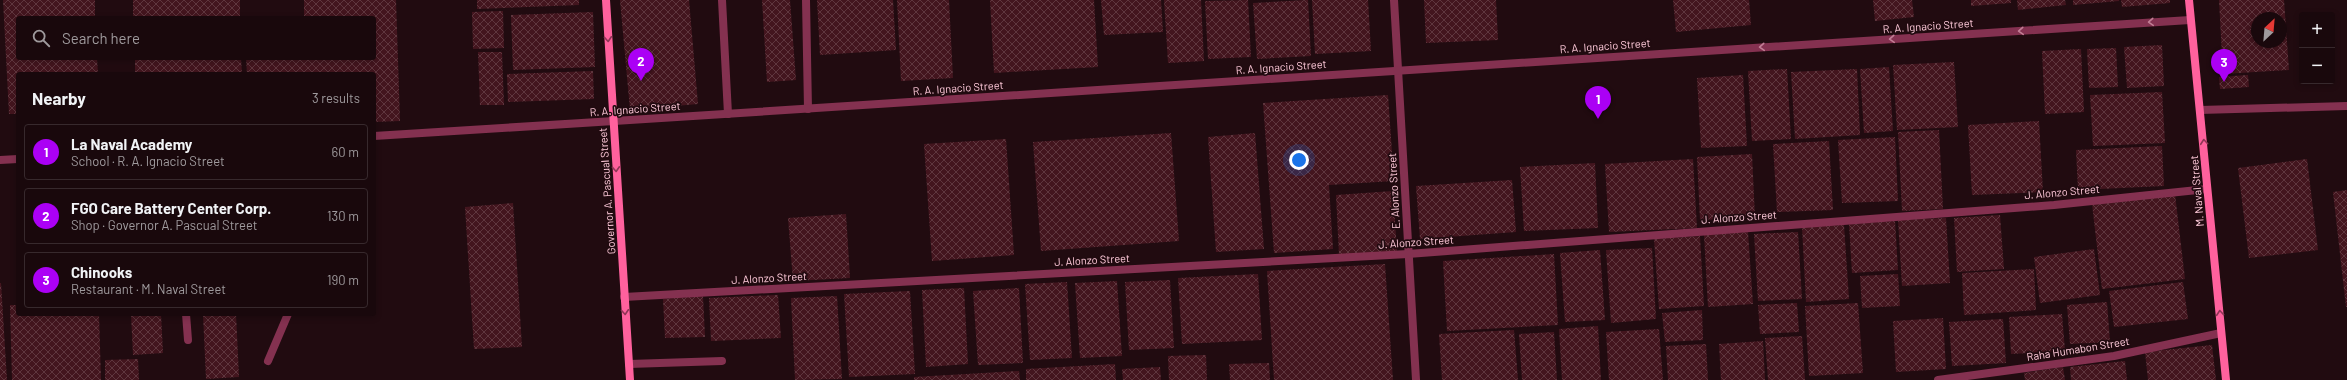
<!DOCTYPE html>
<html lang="en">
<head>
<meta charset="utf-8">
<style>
  body { margin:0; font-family:Barlow,sans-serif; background:#26161a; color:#f1f3f6 }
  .controls { position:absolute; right:12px; top:12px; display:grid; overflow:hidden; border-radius:4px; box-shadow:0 2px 6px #0003 }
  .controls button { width:36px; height:36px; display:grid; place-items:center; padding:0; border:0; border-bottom:1px solid #37292d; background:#19080c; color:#f1f3f6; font:20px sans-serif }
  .compass { position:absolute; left:2251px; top:12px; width:36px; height:36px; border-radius:50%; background:#19080c; box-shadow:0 2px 6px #0003; rotate:26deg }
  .you { position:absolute; left:1299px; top:160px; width:14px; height:14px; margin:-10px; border:3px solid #fff; border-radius:50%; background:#1a73e8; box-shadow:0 0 0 6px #1a73e833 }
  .badge { display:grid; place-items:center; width:26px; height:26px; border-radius:50%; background:#ab00f5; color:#fff; font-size:13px; font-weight:700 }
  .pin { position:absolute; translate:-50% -33px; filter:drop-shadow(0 1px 2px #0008) }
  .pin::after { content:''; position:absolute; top:21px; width:14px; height:12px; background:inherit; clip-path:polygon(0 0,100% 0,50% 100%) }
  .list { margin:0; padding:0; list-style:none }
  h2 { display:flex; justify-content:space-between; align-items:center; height:52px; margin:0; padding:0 16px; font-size:17px }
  h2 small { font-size:13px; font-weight:400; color:#9f9a9d }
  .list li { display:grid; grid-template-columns:26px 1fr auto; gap:12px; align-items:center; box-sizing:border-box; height:56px; margin:0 8px 8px; padding:0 8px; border:1px solid #37292d; border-radius:4px }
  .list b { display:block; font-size:15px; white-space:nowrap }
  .list p { margin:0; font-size:13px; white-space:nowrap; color:#9f9a9d }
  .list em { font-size:13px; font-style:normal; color:#9f9a9d }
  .icon { flex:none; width:22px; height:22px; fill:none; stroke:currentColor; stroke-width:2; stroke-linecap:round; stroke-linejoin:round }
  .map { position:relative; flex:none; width:2347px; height:380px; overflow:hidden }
  .search { position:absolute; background:#19080c; box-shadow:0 2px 6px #0003; left:16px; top:16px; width:360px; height:44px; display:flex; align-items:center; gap:10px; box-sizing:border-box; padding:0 14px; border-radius:4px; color:#9f9a9d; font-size:15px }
  .panel { position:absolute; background:#19080c; box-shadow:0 2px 6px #0003; left:16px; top:72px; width:360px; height:244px; border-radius:4px }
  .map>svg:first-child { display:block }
</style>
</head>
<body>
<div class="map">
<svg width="2347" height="380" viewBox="0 0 2347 380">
  <defs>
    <pattern id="building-cross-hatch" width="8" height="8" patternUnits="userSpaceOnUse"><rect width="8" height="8" fill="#43151e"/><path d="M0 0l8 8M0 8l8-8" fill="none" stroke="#5f363e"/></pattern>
  </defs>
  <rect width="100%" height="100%" fill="#210b10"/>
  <g fill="url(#building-cross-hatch)" fill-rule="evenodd">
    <path d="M3,0h92v18h-77v40h79l1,16h-80v40h-9z"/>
    <rect x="133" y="0" width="107" height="18"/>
    <path d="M304,0h92l4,121 -26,1v-48h-127l-1,-16h128v-40h-70z"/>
    <path d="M477,0h102v5l-102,4z"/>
    <path d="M620,0h69l9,104 -68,6z"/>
    <path d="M762,0h28l6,80 -29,2z"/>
    <path d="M817,0h76l3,50 -76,5z"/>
    <path d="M897,0h52l4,78 -52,3z"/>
    <path d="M990,0h104l4,67 -104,6z"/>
    <path d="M1101,0h60l2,32 -59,3z"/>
    <path d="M1164,0h37l3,61 -36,2z"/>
    <path d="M1248,0l3,57 -43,2 -3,-58z"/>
    <path d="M1306,0h2l3,56 -54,3 -4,-56z"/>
    <path d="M1312,0h56l3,51 -56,3z"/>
    <path d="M1424,0h72l2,40 -72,3z"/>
    <path d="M1673,0h76l2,25 -75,7z"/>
    <path d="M1873,0h39l2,17 -39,4z"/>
    <path d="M1971,0h40v3l-40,3z"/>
    <path d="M2017,0h48l1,5 -48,5z"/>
    <path d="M2073,0h46v1l-46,4z"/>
    <path d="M2121,0h49v3l-48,4z"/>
    <path d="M2219,0h65l5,70 -66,4zM2257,18h24v24h-24z"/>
    <path d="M503,11l1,37 -31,1 -1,-37z"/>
    <path d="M593,12l2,55 -82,3 -2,-55z"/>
    <path d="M2162,45l2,41 -37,2 -3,-41z"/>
    <path d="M2116,48l2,39 -29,1 -2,-39z"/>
    <path d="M2081,49l3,63 -39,2 -3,-63z"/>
    <path d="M478,52h24l2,53h-24z"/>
    <path d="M135,58h106l1,16h-107z"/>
    <path d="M1954,62l4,65 -61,3 -4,-65z"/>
    <path d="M1889,67l4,64 -29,2 -4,-64z"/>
    <path d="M1787,69l4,70 -39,2 -4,-70z"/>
    <path d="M1857,69l3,66 -65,4 -4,-67z"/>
    <path d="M593,71l1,28 -86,3 -1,-28z"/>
    <path d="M1743,75l4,71 -46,2 -4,-70z"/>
    <path d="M2248,75l1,12 -29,2 -1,-12z"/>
    <path d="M2162,92l3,51 -72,3 -3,-51z"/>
    <path d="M1388,95l6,86 -65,4 4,64 -59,4 -11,-150z"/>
    <path d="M2039,121l4,71 -71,3 -4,-70z"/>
    <path d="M1939,130l4,79 -41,2 -4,-79z"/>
    <path d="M1171,133l8,108 -138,10 -8,-109z"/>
    <path d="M1255,133l9,116 -48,3 -8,-115z"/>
    <path d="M1895,137l3,64 -56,2 -4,-63z"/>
    <path d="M1006,139l8,116 -82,6 -8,-117z"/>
    <path d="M1829,141l4,69 -56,2 -4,-68z"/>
    <path d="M2162,146l2,40 -86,4 -2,-40z"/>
    <path d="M1752,154l3,64 -55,2 -3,-63z"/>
    <path d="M1693,159l4,69 -88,4 -4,-68z"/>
    <path d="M2307,159l11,91 -69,8 -11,-90z"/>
    <path d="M1595,163l3,65 -74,3 -4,-64z"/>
    <path d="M1512,180l4,52 -96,7 -4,-53z"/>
    <path d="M2347,190v117h-1l-13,-115z"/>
    <path d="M1393,191l4,60 -58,4 -3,-60z"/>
    <path d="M2175,194l10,85 -83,10 -10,-85z"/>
    <path d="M513,203l9,144 -48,2 -9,-142z"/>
    <path d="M846,214l4,64 -57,3 -5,-63z"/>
    <path d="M2000,215l4,54 -47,3 -3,-54z"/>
    <path d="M1946,218l4,65 -48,3 -4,-66z"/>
    <path d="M1895,221l3,49 -46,3 -3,-49z"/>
    <path d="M1844,225l5,74 -43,3 -4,-75z"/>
    <path d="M1748,232l5,72 -45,3 -4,-72z"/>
    <path d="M1798,232l4,67 -44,2 -4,-67z"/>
    <path d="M1700,236l4,70 -45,3 -5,-70z"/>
    <path d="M1652,248l4,71 -45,4 -5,-73z"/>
    <path d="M2094,249l6,46 -60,8 -6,-46z"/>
    <path d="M1600,250l5,70 -40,2 -5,-69z"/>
    <path d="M1554,254l4,71 -111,6 -4,-70z"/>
    <path d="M1385,264l8,116h-119l-7,-109z"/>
    <path d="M2034,269l2,41 -72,5 -2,-42z"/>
    <path d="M1258,274l4,66 -80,4 -4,-66z"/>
    <path d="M1898,274l2,32 -38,2 -2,-32z"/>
    <path d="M1170,280l4,68 -45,2 -4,-68z"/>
    <path d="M1117,281l5,75 -42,2 -5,-75z"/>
    <path d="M1067,282l5,76 -42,2 -5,-76z"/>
    <path d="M2183,282l5,37 -74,8 -5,-36z"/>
    <path d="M0,283h1l6,97h-7z"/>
    <path d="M964,288l4,76 -42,3 -4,-77z"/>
    <path d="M1019,288l4,75 -45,2 -5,-74z"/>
    <path d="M910,291l5,83 -66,3 -5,-83z"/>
    <path d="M778,295l3,43 -70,3 -2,-43z"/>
    <path d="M703,296l2,41 -40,1 -2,-39z"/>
    <path d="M837,296l5,83 -47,1 -4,-82z"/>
    <path d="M2107,302l3,40 -40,2 -3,-39z"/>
    <path d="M1797,303l2,29 -39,2 -2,-29z"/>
    <path d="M1858,303l5,70 -54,3 -4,-70z"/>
    <path d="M10,305h8v9h81l2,66h-89z"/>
    <path d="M1702,310l1,30 -38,2 -3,-29z"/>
    <path d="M131,314h30l2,39 -30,2z"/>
    <path d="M203,314h33l3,63 -33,2z"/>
    <path d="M2062,314l3,37 -54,3 -2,-37z"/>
    <path d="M1943,318l3,51 -50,3 -3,-51z"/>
    <path d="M2003,319l3,44 -54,3 -3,-44z"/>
    <path d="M1598,326l3,54h-39l-3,-51z"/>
    <path d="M1659,329l4,51h-54l-3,-48z"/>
    <path d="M1514,330l4,50h-76l-3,-46z"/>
    <path d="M1554,332l3,48h-35l-3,-46z"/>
    <path d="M1802,336l3,44h-37l-3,-42z"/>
    <path d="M1763,341l2,39h-44l-2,-36z"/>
    <path d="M1706,344l2,36h-40l-2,-34z"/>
    <path d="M2212,345l4,35h-68l-3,-28z"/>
    <path d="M1206,355l1,25h-38l-1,-24z"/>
    <path d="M138,359l1,21h-34v-20z"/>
    <path d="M2125,361l2,19h-56l-1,-13z"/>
    <path d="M1269,363l1,17h-40l-1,-16z"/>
    <path d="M1115,364l1,16h-90v-11z"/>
    <path d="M1160,367l1,13h-38l-1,-11z"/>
    <path d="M2063,367l2,13h-40l-1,-7z"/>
    <path d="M1019,371l1,9h-106v-3z"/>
  </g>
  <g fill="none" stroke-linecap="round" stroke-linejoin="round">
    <g stroke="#843150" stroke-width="8">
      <path d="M722,0l6,114"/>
      <path d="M806,0l2,109"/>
      <path d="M2200,110l147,-4"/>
      <path d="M186,314l2,26"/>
      <path d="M268,361l20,-47"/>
      <path d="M629,364l93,-3"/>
    </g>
    <g stroke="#843150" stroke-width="8">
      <path d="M1394,0l22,380"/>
      <path d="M374,136l240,-15"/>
      <path d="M0,160l18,-1"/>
      <path d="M624,297l784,-43 646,-49 153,-16"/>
      <path d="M1938,380l176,-24 107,-23"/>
    </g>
    <path stroke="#843150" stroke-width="8" d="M614,121l1576,-101"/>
    <g stroke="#ff619d" stroke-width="8">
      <path d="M606,0l24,380"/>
      <path d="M2189,0l37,380"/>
    </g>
  </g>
  <defs><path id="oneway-chevron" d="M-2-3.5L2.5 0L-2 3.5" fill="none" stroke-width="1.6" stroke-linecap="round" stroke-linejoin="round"/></defs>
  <g stroke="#c27e95">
    <use href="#oneway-chevron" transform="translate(2151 22) rotate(176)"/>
    <use href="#oneway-chevron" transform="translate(2021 31) rotate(176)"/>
    <use href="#oneway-chevron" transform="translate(1892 39) rotate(176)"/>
    <use href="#oneway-chevron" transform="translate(1762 47) rotate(176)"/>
  </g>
  <g stroke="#903656">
    <use href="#oneway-chevron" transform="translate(608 39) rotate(86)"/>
    <use href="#oneway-chevron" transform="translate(2204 142) rotate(-95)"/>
    <use href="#oneway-chevron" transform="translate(616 169) rotate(87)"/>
    <use href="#oneway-chevron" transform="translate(625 312) rotate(86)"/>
    <use href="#oneway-chevron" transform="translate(2220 313) rotate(-95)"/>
  </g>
  <g text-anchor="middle" stroke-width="3.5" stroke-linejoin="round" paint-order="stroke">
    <g font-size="11" fill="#ffcada" stroke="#210b10">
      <text transform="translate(1928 26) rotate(-4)" y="4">R. A. Ignacio Street</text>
      <text transform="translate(1605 46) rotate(-4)" y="4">R. A. Ignacio Street</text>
      <text transform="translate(1281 67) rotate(-4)" y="4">R. A. Ignacio Street</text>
      <text transform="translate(958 88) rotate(-4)" y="4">R. A. Ignacio Street</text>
      <text transform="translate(635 109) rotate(-4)" y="4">R. A. Ignacio Street</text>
      <text transform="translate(607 191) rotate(-94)" y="4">Governor A. Pascual Street</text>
      <text transform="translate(1394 191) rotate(-93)" y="4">E. Alonzo Street</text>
      <text transform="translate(2197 191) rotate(-95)" y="4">M. Naval Street</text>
      <text transform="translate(2062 192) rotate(-5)" y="4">J. Alonzo Street</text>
      <text transform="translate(1739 217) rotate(-4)" y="4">J. Alonzo Street</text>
      <text transform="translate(1416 242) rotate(-4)" y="4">J. Alonzo Street</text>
      <text transform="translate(1092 260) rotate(-3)" y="4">J. Alonzo Street</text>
      <text transform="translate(769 278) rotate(-3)" y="4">J. Alonzo Street</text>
      <text transform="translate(2078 349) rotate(-9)" y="4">Raha Humabon Street</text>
    </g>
  </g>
</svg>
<div class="controls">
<button>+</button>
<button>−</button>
</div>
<svg class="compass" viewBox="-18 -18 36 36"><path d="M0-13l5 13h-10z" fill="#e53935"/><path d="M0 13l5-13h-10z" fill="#9f9a9d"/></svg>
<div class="you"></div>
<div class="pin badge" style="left:1598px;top:119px">1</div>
<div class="pin badge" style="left:641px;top:81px">2</div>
<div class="pin badge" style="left:2224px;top:82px">3</div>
<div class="search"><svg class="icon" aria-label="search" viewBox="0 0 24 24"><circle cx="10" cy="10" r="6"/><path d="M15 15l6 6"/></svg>Search here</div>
<section class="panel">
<h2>Nearby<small>3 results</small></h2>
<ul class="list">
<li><span class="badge">1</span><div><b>La Naval Academy</b><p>School · R. A. Ignacio Street</p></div><em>60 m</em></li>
<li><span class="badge">2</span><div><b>FGO Care Battery Center Corp.</b><p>Shop · Governor A. Pascual Street</p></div><em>130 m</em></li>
<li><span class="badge">3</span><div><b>Chinooks</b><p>Restaurant · M. Naval Street</p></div><em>190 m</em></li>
</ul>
</section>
</div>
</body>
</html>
